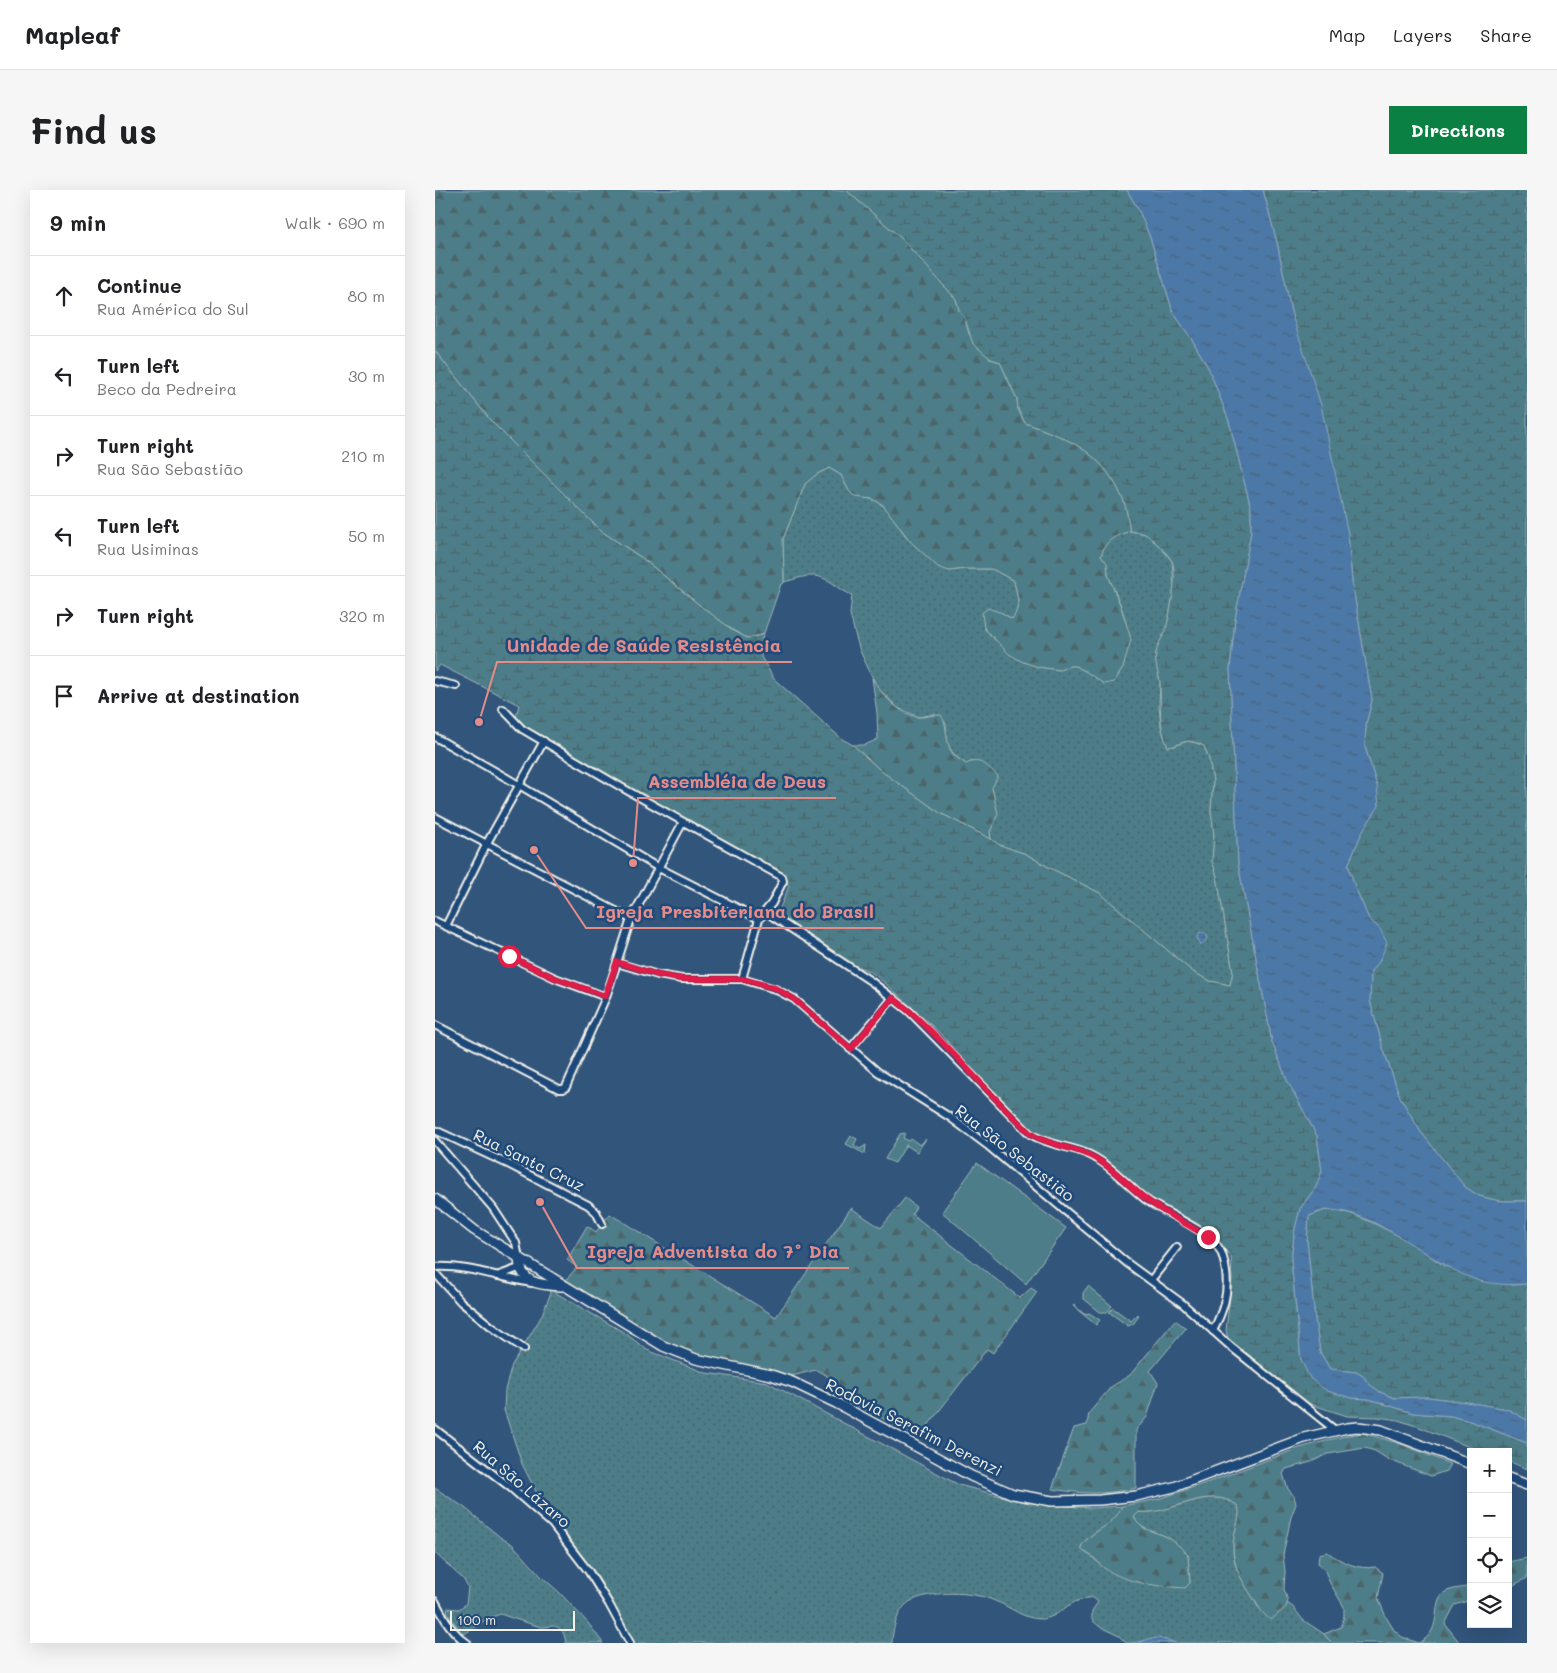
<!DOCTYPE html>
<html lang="en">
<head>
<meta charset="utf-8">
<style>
  body { margin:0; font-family:Mali,sans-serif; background:#f6f6f6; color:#202124 }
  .controls { position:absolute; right:15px; bottom:15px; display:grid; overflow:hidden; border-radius:0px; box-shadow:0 5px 20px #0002 }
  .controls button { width:45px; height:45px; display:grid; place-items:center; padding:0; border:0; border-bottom:1px solid #e0e0e0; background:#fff; color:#202124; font:25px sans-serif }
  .scale { position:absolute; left:15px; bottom:12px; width:125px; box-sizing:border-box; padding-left:5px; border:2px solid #f4f1e8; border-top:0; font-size:14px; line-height:18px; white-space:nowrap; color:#f4f1e8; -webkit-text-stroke:4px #1f4a7a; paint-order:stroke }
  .stop { position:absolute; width:15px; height:15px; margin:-11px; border:4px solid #e11d48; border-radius:50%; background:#fff }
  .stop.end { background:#e11d48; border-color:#fff; box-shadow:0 1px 5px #0008 }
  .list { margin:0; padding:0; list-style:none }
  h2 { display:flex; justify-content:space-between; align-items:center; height:65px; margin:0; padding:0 20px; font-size:21px }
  h2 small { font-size:16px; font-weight:400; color:#757577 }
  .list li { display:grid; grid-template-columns:32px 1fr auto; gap:15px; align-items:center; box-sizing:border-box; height:80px; padding:0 20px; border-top:1px solid #e0e0e0 }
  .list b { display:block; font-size:19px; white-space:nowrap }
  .list p { margin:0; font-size:16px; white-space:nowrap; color:#757577 }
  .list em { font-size:16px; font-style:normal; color:#757577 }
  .icon { flex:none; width:28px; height:28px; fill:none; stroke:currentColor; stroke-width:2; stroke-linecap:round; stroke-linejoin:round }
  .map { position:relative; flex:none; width:1092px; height:1453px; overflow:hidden; border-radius:0px }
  header { display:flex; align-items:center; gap:30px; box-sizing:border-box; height:70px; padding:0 25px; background:#fff; border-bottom:1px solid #e0e0e0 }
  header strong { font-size:24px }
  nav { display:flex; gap:28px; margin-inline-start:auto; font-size:18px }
  .intro { display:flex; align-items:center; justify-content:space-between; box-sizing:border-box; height:120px; padding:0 30px }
  h1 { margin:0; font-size:35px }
  .button { padding:12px 22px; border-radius:0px; background:#0b8043; color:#fff; font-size:18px; font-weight:700 }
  main { display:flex; gap:30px; padding:0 30px }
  aside { flex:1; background:#fff; border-radius:0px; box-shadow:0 5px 20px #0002 }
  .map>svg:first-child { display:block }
</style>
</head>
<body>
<header>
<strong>Mapleaf</strong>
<nav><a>Map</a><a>Layers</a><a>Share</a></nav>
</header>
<div class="intro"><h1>Find us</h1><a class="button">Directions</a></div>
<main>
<aside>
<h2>9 min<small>Walk · 690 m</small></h2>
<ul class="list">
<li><svg class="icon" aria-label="ahead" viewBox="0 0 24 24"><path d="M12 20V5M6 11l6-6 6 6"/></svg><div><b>Continue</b><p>Rua América do Sul</p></div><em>80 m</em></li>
<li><svg class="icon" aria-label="left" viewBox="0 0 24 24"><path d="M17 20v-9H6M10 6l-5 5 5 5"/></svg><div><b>Turn left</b><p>Beco da Pedreira</p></div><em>30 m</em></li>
<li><svg class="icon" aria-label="right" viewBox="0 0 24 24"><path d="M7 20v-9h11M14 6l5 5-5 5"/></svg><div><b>Turn right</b><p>Rua São Sebastião</p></div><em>210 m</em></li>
<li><svg class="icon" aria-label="left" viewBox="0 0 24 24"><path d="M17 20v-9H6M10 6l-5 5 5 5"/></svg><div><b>Turn left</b><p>Rua Usiminas</p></div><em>50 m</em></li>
<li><svg class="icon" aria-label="right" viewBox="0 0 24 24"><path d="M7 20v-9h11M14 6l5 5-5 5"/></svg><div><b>Turn right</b></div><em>320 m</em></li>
<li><svg class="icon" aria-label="arrive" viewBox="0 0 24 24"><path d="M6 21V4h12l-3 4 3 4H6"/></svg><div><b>Arrive at destination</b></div></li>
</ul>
</aside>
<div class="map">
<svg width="1092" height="1453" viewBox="0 0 1092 1453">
  <defs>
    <pattern id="grass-dots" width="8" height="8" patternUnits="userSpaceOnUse" patternTransform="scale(1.25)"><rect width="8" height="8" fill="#4d7d88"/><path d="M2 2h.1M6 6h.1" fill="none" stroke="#4b656a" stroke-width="1.8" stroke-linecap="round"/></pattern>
    <pattern id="forest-firs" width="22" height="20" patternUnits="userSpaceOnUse" patternTransform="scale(1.25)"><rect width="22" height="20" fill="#4d7d88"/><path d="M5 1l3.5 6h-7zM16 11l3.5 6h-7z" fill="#4b656a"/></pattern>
    <pattern id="wetland-marsh" width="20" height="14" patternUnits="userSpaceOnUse" patternTransform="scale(1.25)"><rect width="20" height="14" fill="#4d7d88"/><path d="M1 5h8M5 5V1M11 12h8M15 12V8" fill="none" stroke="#4b656a"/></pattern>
    <pattern id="water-ripples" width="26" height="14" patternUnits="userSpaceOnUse" patternTransform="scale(1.25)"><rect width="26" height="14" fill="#4c78a7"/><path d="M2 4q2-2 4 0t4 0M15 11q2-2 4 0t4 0" fill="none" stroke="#4b627b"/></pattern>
  </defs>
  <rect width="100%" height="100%" fill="#32557c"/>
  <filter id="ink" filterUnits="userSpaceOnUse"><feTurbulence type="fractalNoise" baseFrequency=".02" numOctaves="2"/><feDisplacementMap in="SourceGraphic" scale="10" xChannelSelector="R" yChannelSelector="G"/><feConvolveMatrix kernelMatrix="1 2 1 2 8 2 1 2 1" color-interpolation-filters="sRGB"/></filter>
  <g filter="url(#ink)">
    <g fill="url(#grass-dots)" stroke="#a0b7b8">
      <path d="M394,278l12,7 8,16 6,6c33,0 36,22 54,43 11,12 28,21 40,31l16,-2h27l22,12c3,16 8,24 -2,38l-10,-6 -18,15 10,11 44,28 22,3 9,-4h6l10,5 19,12 10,-1 9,-14 3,-14v-32l-5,-16 -13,-31 -1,-12 -6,-7 3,-10 9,-9 17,-6 16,3 14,13 12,14 2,27 -4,24 -4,18 -10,24 4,29 -1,22 2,21 4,14 8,7c13,-7 17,-7 31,-1l5,13 4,22 -2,29 3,25 -2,26 5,15 16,96 -3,13 -20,-4 -17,-9 -93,-79 -50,-25 -24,-14 -27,-9 -8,-6 -1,-7 4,-8v-27l-2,-9 -19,-27 -7,3c-19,-13 -19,-19 -20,-41l-12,-9 -15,3 -21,-9 -21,-21 -17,-36 -5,-17 -5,-20 2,-19c-11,-4 -17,-12 -27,-16 -14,-7 -28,0 -41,3l-1,-43 22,-55 12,-10z"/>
      <path d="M114,1099l76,44 22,17 59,23 61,9 192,103 57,15 24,4 51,4 31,-2c-9,23 -29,21 -41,41l2,4 9,6 12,11 86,15 -2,-28c-6,-7 -13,-13 -21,-18 -12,-6 -27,-6 -33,-20l5,-5c32,4 70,-29 99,-6 3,12 -2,20 -4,31 -5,31 11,45 24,70h28l1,-4 6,4 10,13 21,14 8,9h-157c-19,-8 -30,0 -49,0l-7,-7 -19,-9 -8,-7v-9l6,-9 -6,-5c-7,2 -15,3 -21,7 -10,6 -18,15 -30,15 -18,0 -30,-12 -46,-18 -22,-10 -65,-11 -86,1 -11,7 -17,28 -17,41h-259l-62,-97 -26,-37 -23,-45 -18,-54 1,-20 7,-25 29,-48 9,-22z"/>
      <path d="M0,1298l30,20 35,29 13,8 29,32 17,15 29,31 15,20h-37c-1,-5 -2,-11 -6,-14 -6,-6 -12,-1 -19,-2 -13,-4 -27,-8 -41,-13l-13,5 -24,16 -15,-22 -1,-5 12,1 7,-5 2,-16 -4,-8 -29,-27z"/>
    </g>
    <g fill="url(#forest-firs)" stroke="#a0b7b8">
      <path d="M0,0h411l55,48 55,61 3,11 6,9 4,15 22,25 9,3 17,37 1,10 7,14c45,16 76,28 97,74 5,10 6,24 8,34 -15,5 -25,9 -29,25l6,7 1,12 13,32 10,32 -8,29 -9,14 -10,2 -19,-13 -10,-5h-6l-9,4 -22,-3 -15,-5 -14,-8 -25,-26 -2,-15 6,-5 14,5 10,6c10,-14 5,-23 2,-38l-22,-12h-27l-16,2 -11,-4 -27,-25 -28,-37 -10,-6 -18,-2 -6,-6 -8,-16 -12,-7 -12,6 -12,10 -22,55 1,44 -3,1 -17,49 -2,2 -15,3 -13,-7 -32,-24 -60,-49 -41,-27 -110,-110 -56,-70z"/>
      <path d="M437,488c10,17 25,34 45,39 8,1 16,-3 24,-2 8,12 3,27 12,39 3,4 9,7 13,10 15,-7 21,2 32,12l-6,12 6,26 -8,18 1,7 -51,-26 -59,-42 -28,-26h12l13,-6 -1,-26z"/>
      <path d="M470,1008l11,9 -4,7 108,84 11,-10 6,4 -44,61 -6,-4 -68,88 -74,-38 -19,-24 -10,-5 -25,6 -96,-22 -35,-14 -94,-60 11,-13 -10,-7 20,-34 9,6 14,-18 166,103 75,-109 30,20z"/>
      <path d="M740,1130l11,8 -36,43 8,12 -11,34 -11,13v58c-31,7 -53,6 -84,1l22,-61 13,-3 2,-12 22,-26 19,-12z"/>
      <path d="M928,1243l38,11 49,20 -4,7 -15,5 -42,-16 -14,-9 -10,-3 -37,6 -17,8 -25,7 -3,5 5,15 6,7 2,8 -5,13 -8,38 2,16 -1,18 4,12 -2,6 -15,13c-9,-6 -12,-13 -17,-21 -13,-19 -24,-37 -20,-62 2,-11 7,-20 4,-31 -29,-23 -67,10 -99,6l-5,5c6,14 21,14 33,20 8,5 15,11 21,18l2,28 -5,5c-28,-2 -57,-4 -81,-20 -4,-3 -7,-8 -11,-11 -5,-4 -9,-4 -12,-10 12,-19 32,-19 41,-41l36,-7 51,-17 90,-34 49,-13z"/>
      <path d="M892,1362c15,10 31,18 48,15l8,6 -5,25 8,19 8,13 8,7 17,6c27,-14 9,-43 28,-52 7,-3 17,-3 24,-5v15h-3l-13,4 -10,19 15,19h-128l-8,-9 17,-7 3,-11v-9l-14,-24 -5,-12 -7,-8 1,-9z"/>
      <path d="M1092,1368v20l-19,10v-26z"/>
    </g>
    <g fill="url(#wetland-marsh)" stroke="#a0b7b8">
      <path d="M411,0h281l12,21 11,26 23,75 20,29 16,28 20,52 22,87v24l-16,88 -5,50 8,193 34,179 15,38 30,56 5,35 -6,16 -16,22 -5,20 -4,30 10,101 51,38 17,1 44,14 38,3 22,6 54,21v26l-19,-8v-9h-26l-63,-25 -21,-7 -20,-3 -31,-1 -40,-13 -59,-49 -19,-11 -3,-13 6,-51 -1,-23 -41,-36 -46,-26 -36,-32 -71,-29 -23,-17 -37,-38 -34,-42 -59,-54 -13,-10 -27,-11 -60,-42 -4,-11 9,-22 -8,-12 -26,-16 -39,-18 -102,-62 -99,-58 4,-15 -79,-40 -5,6v-320l56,70 110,110 41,27 60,49 32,24 13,7 15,-3 2,-2 -2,6 -1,18 13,22 68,60 11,6 28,26 59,42 51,26 9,6 26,9 24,14 50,25 93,79 17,9 20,4 3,-13 -16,-96 -5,-15 2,-26 -3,-25 2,-29 -4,-22 -5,-13c-6,-3 -13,-6 -20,-4 -6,1 -9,5 -16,5 -10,-21 -7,-42 -8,-64 -1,-9 -6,-20 -4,-30 1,-8 7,-16 10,-24 4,-15 12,-55 6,-68 -3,-6 -21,-24 -27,-27 -4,-2 -10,-2 -15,-3 -2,-10 -3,-24 -8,-34 -21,-46 -52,-58 -97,-74l-7,-14 -1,-10 -17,-37 -9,-3 -18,-15 -8,-25 -6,-9 -3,-11 -55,-61z"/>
      <path d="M828,0h264v1011h-28l-20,-5 -14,-9 -45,-56 -20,-34 -17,-49 -13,-47 1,-30 8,-9 1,-33 -11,-10 -14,-32 -7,-22 15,-35 16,-25 -7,-36 -7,-22 1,-23 6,-24 -20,-118 -4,-48 -57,-222 -13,-65z"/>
      <path d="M891,1020l23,3 24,10 34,17 37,26 69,19 14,-1v136l-20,-11 -41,-7 -38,-5 -34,1 -14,-6 -11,-8 -6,-8 -7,-4 -26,-3 -10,-17 -5,-32 -8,-79 2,-25z"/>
    </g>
    <g fill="#4d7d88" stroke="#a0b7b8">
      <path d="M470,943l-2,5 6,3 2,-2 9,6 6,-6 -9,13 -11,-7 -11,18 -10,-4 15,-25z"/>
      <path d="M416,946l6,3 -3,6 6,4 6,-4 -1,9 -19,-10z"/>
      <path d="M542,973l89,65 -40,56 -84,-72z"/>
      <path d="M653,1096l24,20 -5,6h-7l-17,-14v-5z"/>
      <path d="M639,1115l10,9 5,-1 11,7 -4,5 -23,-19z"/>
      <path d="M678,1118l18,13 7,-7 1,2 -6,8 -5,2 -19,-14z"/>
    </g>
    <g fill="url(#water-ripples)" stroke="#8fa8c1">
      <path d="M692,0h136l15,57 13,65 30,93 27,129 4,48 20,118 -6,24 -1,23 12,39 2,20 -16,24 -15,35 7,22 14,32 11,10 7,14 -8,19 -8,9 -1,30 13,47 17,49 20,34 45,56 14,9 20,5h28v83c-16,1 -37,1 -53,-5 -46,-16 -98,-70 -147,-69 -5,0 -12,4 -18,6l-2,25 8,79 5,32 10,17 26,3 7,4 6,8 11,8 14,6 34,-1 38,5 41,7 20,11v23l-54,-21 -22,-6 -38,-3 -44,-14 -17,-1 -25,-7 -17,-13 -9,-18 -10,-101 4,-30 5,-20 16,-22 6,-16 -5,-35 -30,-56 -15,-38 -34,-179 -8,-193 5,-50 16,-88v-24l-22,-87 -20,-52 -16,-28 -20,-29 -23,-75 -11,-26z"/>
      <path d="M765,743h6l2,5 -7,8 -4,-9z"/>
      <path d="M724,1448l16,5h-37l11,-4z"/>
    </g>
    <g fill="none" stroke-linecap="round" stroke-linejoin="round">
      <defs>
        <g id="street">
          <path d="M0,491l21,5"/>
          <path d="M68,519l19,20 99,58 161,90 1,4 -11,22 -13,16 -17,60"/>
          <path d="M0,547l84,48 138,82 102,52"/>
          <path d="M0,627l196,102"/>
          <path d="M331,722l106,70 37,29 121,123c18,11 39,12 58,20 22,10 38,30 57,45 20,15 63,30 75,51 4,7 5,15 6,22 3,22 -3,39 -13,59"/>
          <path d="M0,731l120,57 51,19"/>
          <path d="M11,736l41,-83 57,-102"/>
          <path d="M182,773l41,12 24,4h60l33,10 19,10 84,73 73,46 36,27 140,118 56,41 47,42 105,84"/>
          <path d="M0,835l124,64h4l3,-2 40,-90 25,-78 52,-97"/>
          <path d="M415,859l43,-51"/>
          <path d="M0,940l75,35 78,40 8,7 6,12"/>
          <path d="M0,951l58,67 23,35 3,15"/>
          <path d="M0,1077c33,-2 64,11 97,16"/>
          <path d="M0,1083l26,29 31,25 32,22"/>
          <path d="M62,1086l22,-8"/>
          <path d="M716,1090l26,-33"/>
          <path d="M0,1239l76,59 41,36 37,48 20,32 21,39"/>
          <path d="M0,1411c9,17 16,31 32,42"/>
        </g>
        <g id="secondary">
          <path d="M0,1009l39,31 189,116 33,13 75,16 21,7 44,21 135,73 42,18 39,7 48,-1 36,-4 38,-9 130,-49 43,-10 11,-1 23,3 90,34"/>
          <path d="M84,1068c1,27 22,27 44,28"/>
          <path d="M1073,1288l19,7"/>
        </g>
      </defs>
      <use href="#street" stroke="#f4f1e8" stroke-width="10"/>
      <use href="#secondary" stroke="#f4f1e8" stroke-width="12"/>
      <use href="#street" stroke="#1f4a7a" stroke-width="6"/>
      <use href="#secondary" stroke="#1f4a7a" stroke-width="9"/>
    </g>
  </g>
  <g fill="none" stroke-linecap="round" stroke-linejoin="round" filter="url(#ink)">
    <path stroke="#e11d48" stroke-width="6" d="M74,766l46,22 50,18 12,-34 41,13 24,4h60l33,9 19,11 57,50 42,-51c51,39 90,92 138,136 19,12 44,13 64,24 19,10 33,28 51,41 19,15 42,25 62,38"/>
  </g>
  <g text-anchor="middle" stroke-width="5" stroke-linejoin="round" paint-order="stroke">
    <g font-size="16" fill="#f4f1e8" stroke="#1f4a7a">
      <text transform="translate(580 963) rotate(38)" y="6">Rua São Sebastião</text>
      <text transform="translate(94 970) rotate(26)" y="6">Rua Santa Cruz</text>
      <text transform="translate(479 1237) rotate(27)" y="6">Rodovia Serafim Derenzi</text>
      <text transform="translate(87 1294) rotate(41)" y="6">Rua São Lázaro</text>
    </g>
  </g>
  <path fill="none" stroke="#e58c88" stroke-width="2" d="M44 532L62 472H357M198 673L203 608H401M99 660L151 738H449M105 1012L142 1078H414"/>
  <g fill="#e58c88" stroke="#1f4a7a" stroke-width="2">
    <circle cx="44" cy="532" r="5"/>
    <circle cx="198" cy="673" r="5"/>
    <circle cx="99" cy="660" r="5"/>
    <circle cx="105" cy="1012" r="5"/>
  </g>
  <g font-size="18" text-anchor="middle" font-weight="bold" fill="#e58c88" stroke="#1f4a7a" stroke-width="5" stroke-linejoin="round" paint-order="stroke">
    <text x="209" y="462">Unidade de Saúde Resistência</text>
    <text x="302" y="598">Assembléia de Deus</text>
    <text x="300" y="728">Igreja Presbiteriana do Brasil</text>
    <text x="278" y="1068">Igreja Adventista do 7˚ Dia</text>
  </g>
</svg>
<div class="controls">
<button>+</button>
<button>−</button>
<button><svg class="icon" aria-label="locate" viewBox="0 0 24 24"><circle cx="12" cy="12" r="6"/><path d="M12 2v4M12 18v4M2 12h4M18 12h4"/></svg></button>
<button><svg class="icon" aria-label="layers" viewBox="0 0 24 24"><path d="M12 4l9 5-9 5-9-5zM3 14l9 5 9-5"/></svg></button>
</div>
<div class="scale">100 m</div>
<div class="stop" style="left:74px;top:766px"></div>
<div class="stop end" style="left:773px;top:1047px"></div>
</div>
</main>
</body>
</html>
